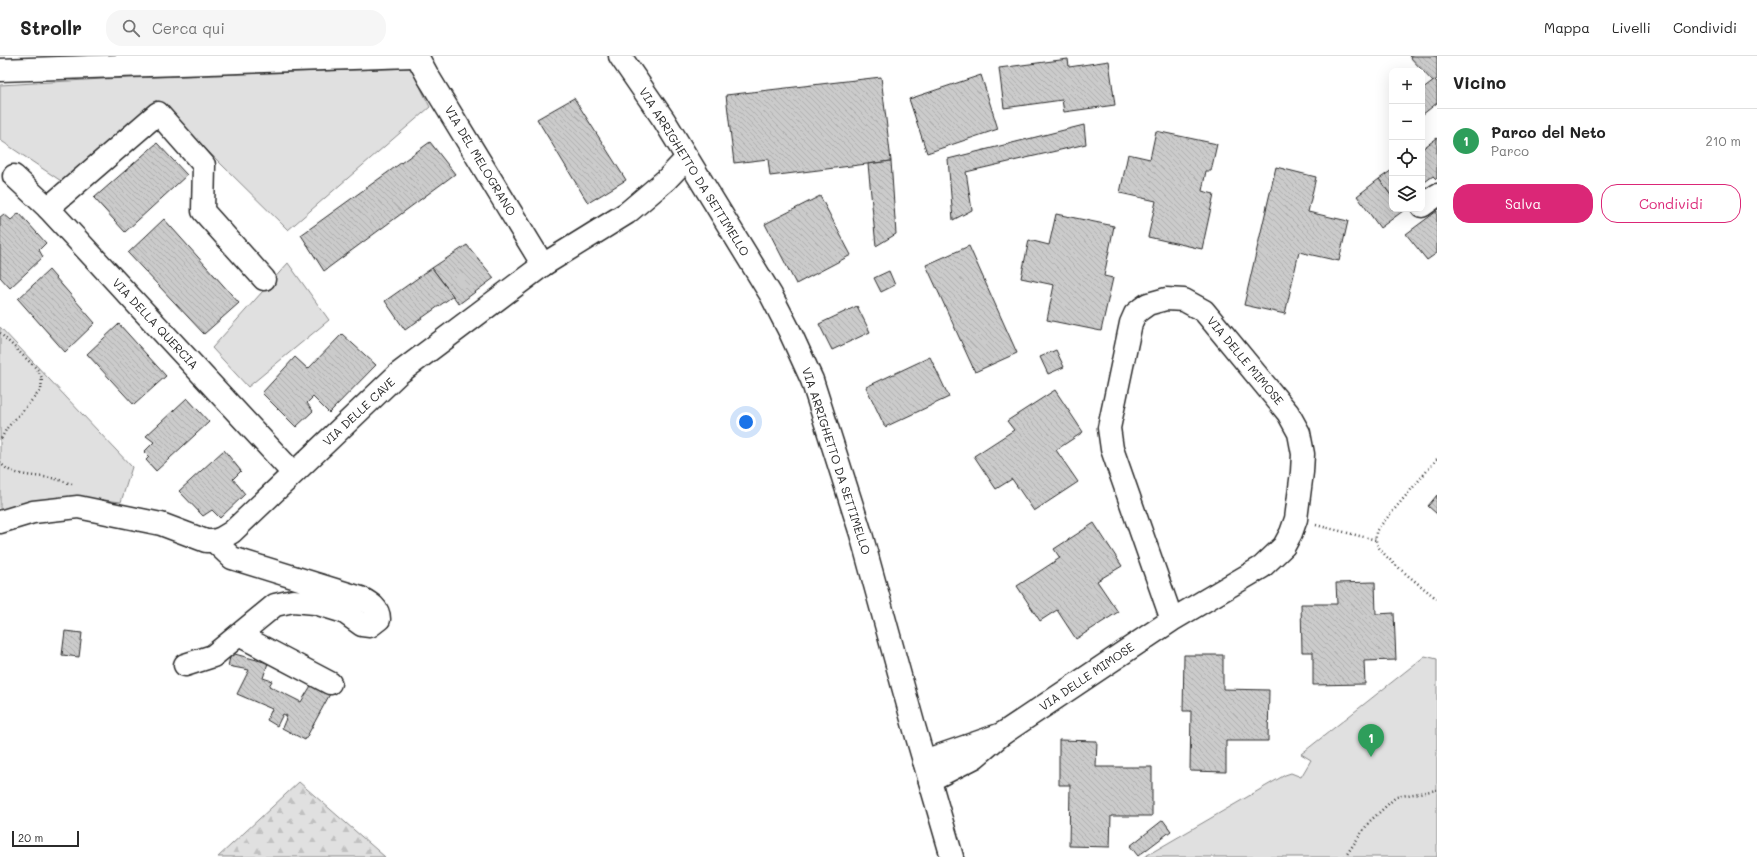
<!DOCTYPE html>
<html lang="it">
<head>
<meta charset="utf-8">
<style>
  body { margin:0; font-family:Mali,sans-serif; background:#f6f6f6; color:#222 }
  .controls { position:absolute; right:12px; top:12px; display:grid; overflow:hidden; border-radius:8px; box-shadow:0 4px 16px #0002 }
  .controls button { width:36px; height:36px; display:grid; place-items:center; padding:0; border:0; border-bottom:1px solid #e0e0e0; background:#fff; color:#222; font:20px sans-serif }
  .scale { position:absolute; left:12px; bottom:10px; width:67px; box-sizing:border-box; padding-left:4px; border:2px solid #2b2b2b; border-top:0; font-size:11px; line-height:14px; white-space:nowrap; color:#2b2b2b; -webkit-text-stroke:3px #fff; paint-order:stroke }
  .you { position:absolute; left:746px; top:366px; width:14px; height:14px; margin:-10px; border:3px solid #fff; border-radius:50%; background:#1a73e8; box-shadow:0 0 0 6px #1a73e833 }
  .badge { display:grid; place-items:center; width:26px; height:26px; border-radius:50%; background:#db2777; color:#fff; font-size:13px; font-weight:700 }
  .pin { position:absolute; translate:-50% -33px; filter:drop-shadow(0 1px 2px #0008) }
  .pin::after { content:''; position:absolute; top:21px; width:14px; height:12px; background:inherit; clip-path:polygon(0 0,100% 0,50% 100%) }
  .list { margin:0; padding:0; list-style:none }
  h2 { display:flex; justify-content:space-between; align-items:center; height:52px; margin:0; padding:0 16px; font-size:17px }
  h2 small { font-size:13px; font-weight:400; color:#767676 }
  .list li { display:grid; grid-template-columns:26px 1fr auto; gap:12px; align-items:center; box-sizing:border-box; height:64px; padding:0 16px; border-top:1px solid #e0e0e0 }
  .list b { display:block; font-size:15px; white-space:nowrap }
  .list p { margin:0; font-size:13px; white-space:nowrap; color:#767676 }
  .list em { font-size:13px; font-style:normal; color:#767676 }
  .actions { display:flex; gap:8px; padding:12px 16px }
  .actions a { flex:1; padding:9px 0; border:1px solid #db2777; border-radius:16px; text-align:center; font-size:14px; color:#db2777 }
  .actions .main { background:#db2777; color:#fff }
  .icon { flex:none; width:22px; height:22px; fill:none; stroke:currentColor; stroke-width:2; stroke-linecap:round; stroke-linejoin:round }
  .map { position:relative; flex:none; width:1437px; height:801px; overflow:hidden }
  header { display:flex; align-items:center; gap:24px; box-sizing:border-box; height:56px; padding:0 20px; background:#fff; border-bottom:1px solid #e0e0e0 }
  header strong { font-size:19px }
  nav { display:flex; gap:22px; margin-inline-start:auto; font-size:14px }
  .search { width:280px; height:36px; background:#f6f6f6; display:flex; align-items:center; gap:10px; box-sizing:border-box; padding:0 14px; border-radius:16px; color:#767676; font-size:15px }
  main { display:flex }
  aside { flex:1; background:#fff }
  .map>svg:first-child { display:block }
</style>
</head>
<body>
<header>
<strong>Strollr</strong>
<div class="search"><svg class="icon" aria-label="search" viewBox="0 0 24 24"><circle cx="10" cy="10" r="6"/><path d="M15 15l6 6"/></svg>Cerca qui</div>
<nav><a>Mappa</a><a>Livelli</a><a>Condividi</a></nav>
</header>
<main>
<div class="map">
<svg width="1437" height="801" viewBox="0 0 1437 801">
  <defs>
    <pattern id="forest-firs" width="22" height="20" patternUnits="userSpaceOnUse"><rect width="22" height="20" fill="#e0e0e0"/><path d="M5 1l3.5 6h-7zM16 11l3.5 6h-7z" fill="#c0c0c0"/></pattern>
    <pattern id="building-back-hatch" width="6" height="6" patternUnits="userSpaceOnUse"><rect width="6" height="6" fill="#cbcbcb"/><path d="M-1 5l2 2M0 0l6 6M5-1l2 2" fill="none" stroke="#aeaeae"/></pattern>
  </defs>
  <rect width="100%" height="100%" fill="#fff"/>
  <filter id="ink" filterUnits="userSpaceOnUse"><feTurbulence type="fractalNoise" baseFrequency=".025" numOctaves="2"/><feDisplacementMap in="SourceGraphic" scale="8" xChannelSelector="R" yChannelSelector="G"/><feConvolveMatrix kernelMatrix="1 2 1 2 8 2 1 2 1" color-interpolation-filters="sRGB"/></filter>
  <g filter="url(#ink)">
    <path fill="url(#forest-firs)" stroke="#868686" d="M299,726l86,75h-167z"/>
    <g fill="#e0e0e0" stroke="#868686">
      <path d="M411,12l19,39 -142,123 -132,-130 -92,83 -64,-43v-55l103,-6z"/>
      <path d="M288,207l41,57 -81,67 -36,-39z"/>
      <path d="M0,271l132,140 -11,35 -50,-6 -71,15z"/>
      <path d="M1425,600l12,3v198h-293l141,-82 6,-2 10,4 10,-17 -10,-6z"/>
    </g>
    <g fill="url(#building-back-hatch)" stroke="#2b2b2b">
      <path d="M1409,0h28v23l-4,3z"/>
      <path d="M1068,3l1,8 40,-6 6,44 -51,7 -2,-12 -58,8 -5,-40z"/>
      <path d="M981,19l17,54 -71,24 -18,-54z"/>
      <path d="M881,21l10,84 -121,15 -2,-17 -34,4 -8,-68z"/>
      <path d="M1435,24l2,2v21l-15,12v-25z"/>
      <path d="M574,42l52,82 -38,23 -51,-84z"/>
      <path d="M1084,69l2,19 -120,28 6,38 -19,10 -5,-61z"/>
      <path d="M1156,75l61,13 -6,27h-5l-4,20 12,3 -12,55 -54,-12 8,-36 -36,-8 8,-39 22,5z"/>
      <path d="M1437,82v40l-1,1 -3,-3 -11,8v-35z"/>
      <path d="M430,86l25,32 -131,97 -23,-36z"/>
      <path d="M157,87l30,32 -62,57 -31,-34z"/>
      <path d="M891,105l5,73 -20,12 -8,-82z"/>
      <path d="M1276,111l40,10 -8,35 40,9 -9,40 -40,-9 -14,62 -41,-9z"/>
      <path d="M1392,114v27l-13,-18z"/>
      <path d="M1379,123l13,18v12h9l2,2 -23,17 -23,-32z"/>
      <path d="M820,140l31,59 -55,29 -31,-60z"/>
      <path d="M1437,155v42l-10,7 -21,-26z"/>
      <path d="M19,157l27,30 -7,7 4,7 -33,31 -10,-11v-60l4,-3 7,6z"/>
      <path d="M1056,158l58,12 -10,50 9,2 -12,53 -54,-11 7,-35 -33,-7 8,-38 20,5z"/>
      <path d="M164,163l75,84 -35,31 -76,-81z"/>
      <path d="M467,189l27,33 -35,26 -27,-36z"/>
      <path d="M969,190l48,107 -42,19 -49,-107z"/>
      <path d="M432,212l21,28 -48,34 -20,-29z"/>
      <path d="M49,214l46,53 -30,29 -47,-53z"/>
      <path d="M889,215l6,14 -14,7 -7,-14z"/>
      <path d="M857,250l13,26 -38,18 -13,-26z"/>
      <path d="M119,268l47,52 -32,29 -47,-51z"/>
      <path d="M342,278l34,31 -47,48 -16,-16 -6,6 6,8 -17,16 -34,-34 33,-36 13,12z"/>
      <path d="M1056,294l8,17 -16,7 -8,-17z"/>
      <path d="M930,301l19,40 -64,30 -19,-40z"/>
      <path d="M1055,334l28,42 -27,18 22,32 -44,29 -22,-32 -16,10 -22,-33 40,-26 -7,-9z"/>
      <path d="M187,342l22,24 -53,49 -10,-11 3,-3 -5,-5 10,-10 -8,-6z"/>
      <path d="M224,394l17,21 -8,8 12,15 -25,24 -8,-8 -9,6 -24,-25z"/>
      <path d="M1437,439v19l-9,-8z"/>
      <path d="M1094,467l28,43 -25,15 21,31 -42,27 -19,-29 -17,11 -23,-35 43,-28 -6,-9z"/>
      <path d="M1375,526l1,32 18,-1 2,47 -32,1 1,23 -52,1v-33h-11l-1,-48h36l-1,-21z"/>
      <path d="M65,575l17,2 -3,24 -17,-2z"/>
      <path d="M231,597l37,10 -5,15 9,3 -3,5 32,16 11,-18 18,10 -25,46 -23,-12 5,-12 -4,-2 -6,12 -10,-6 5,-11 -35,-15 12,-24 -21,-4z"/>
      <path d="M1184,599h39v34l46,1 -1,51h-42v31l-36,-1 1,-60h-8z"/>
      <path d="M1059,684l38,1 -1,26h56v49h-41l-1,31 -41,-1 1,-61h-11z"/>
      <path d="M1163,764l8,11 -33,25 -8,-10z"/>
    </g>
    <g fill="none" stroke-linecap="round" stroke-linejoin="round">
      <defs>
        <g id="minor">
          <path d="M417,0l12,22 114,187"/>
          <path d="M620,0l44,64 107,175 19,37 22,48 49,154 52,189 39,134"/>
          <path d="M14,120l34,32 245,265"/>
          <path d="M1422,150l15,-11"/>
          <path d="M48,152l110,-95 46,52 -1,46 61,68"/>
          <path d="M0,466l33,-10 45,-5 83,17 45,17h8l8,-3 10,-6 166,-158 145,-109 84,-52 40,-34 20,-21"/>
          <path d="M239,579l91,48"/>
          <path d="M185,609l28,-9 62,-51 18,-4 22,2 29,9 18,13 8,1 9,-7c0,-11 -9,-16 -18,-21l-129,-40 -18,-17"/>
          <path d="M1002,678l170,-114 90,-53 22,-21 7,-13 5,-14 6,-47 1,-18 -4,-21 -11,-20 -84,-102 -20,-11 -18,-1 -18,5 -7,5 -6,5 -4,9 -22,105 3,21 60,171"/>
          <path d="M924,705l78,-27 -27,23 -45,23"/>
        </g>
        <path id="major" d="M0,14l412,-14"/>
      </defs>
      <use href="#minor" stroke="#2b2b2b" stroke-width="25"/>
      <use href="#major" stroke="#2b2b2b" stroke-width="25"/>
      <g stroke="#2b2b2b" stroke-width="2.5" stroke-dasharray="1 3" stroke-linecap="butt">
        <path d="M0,277l38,37 4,8 -1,12 -34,38 -7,13"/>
        <path d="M1437,403l-61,72c0,5 -1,10 2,15 7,13 46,42 59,53"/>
        <path d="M0,406c10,15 35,13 51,16 7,1 14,4 21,6"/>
        <path d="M1316,469l60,15"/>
        <path d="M1345,801l24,-35 27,-25 41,-7"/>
      </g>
      <use href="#minor" stroke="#fff" stroke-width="22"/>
      <use href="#major" stroke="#fff" stroke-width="22"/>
    </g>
  </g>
  <g text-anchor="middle" stroke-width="3" stroke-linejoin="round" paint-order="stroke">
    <g font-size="12" fill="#2b2b2b" stroke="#fff">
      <text transform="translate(480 105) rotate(59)" y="4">VIA DEL MELOGRANO</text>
      <text transform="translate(694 116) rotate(58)" y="4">VIA ARRIGHETTO DA SETTIMELLO</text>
      <text transform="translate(155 268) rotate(47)" y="4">VIA DELLA QUERCIA</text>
      <text transform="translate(1245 305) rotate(50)" y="4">VIA DELLE MIMOSE</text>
      <text transform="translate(359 356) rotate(-43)" y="4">VIA DELLE CAVE</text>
      <text transform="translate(836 405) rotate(72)" y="4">VIA ARRIGHETTO DA SETTIMELLO</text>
      <text transform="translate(1087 621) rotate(-34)" y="4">VIA DELLE MIMOSE</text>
    </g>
  </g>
</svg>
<div class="controls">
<button>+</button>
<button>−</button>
<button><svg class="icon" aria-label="locate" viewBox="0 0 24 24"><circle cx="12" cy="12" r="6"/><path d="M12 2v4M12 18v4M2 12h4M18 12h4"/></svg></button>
<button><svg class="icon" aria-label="layers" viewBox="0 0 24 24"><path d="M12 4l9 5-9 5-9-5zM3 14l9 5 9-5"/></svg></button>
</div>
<div class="scale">20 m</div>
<div class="you"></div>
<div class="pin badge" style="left:1371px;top:701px;background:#2e9e5b">1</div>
</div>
<aside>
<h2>Vicino<small></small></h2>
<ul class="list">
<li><span class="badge" style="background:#2e9e5b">1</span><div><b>Parco del Neto</b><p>Parco</p></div><em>210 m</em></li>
</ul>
<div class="actions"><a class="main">Salva</a><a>Condividi</a></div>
</aside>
</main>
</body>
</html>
